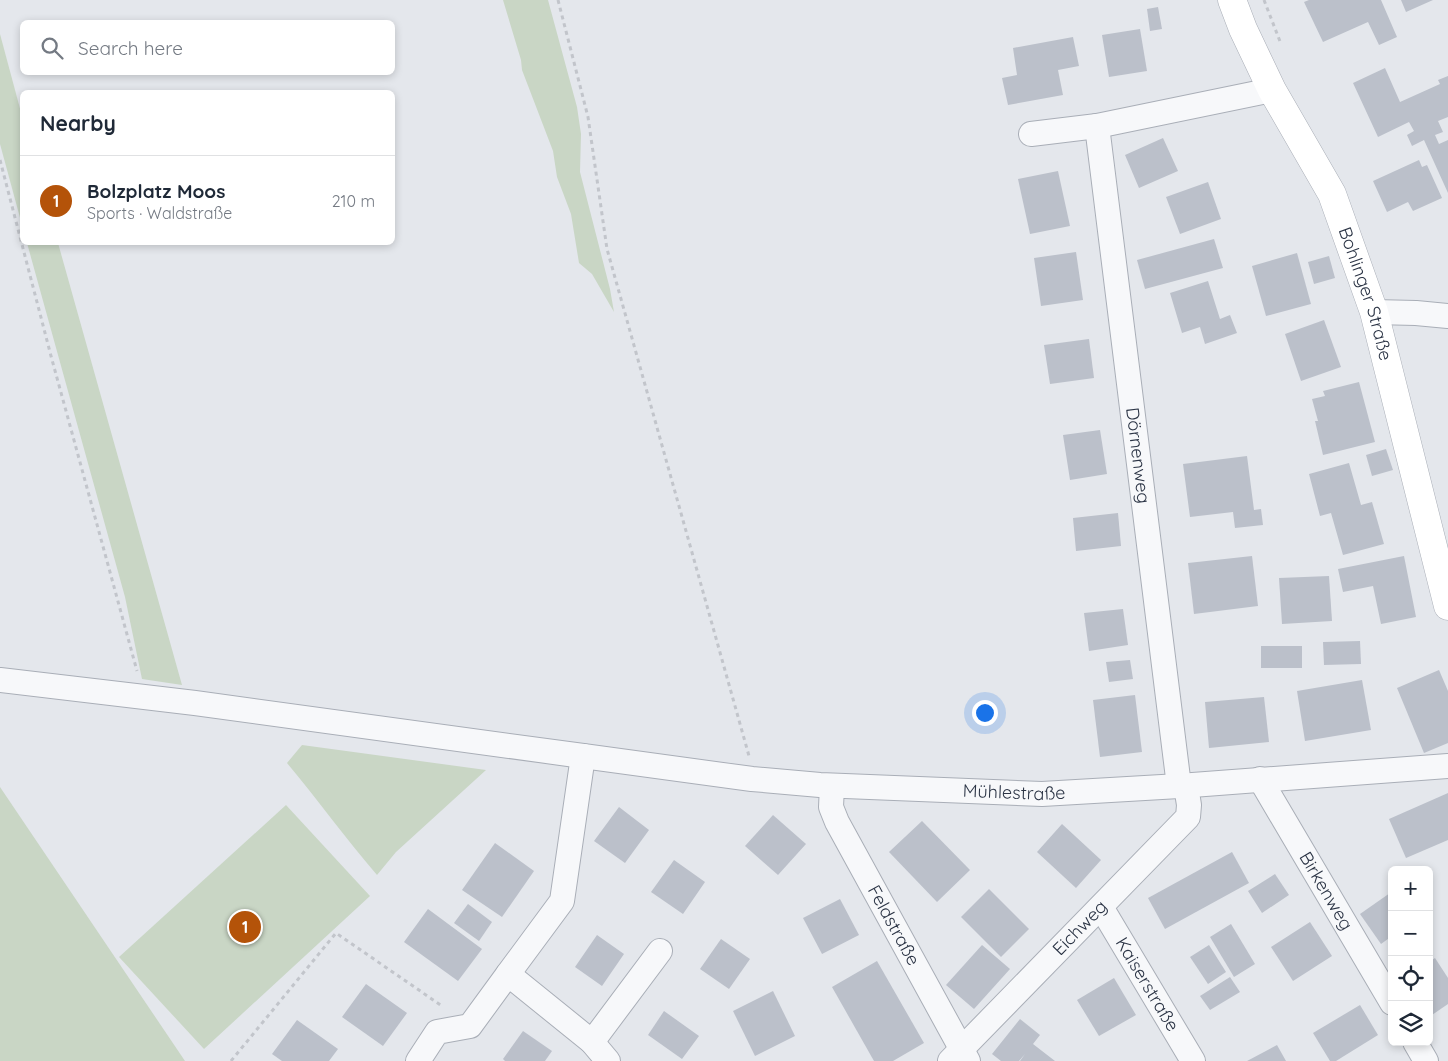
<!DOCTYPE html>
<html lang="en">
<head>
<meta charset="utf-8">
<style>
  body { margin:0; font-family:Quicksand,sans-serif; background:#f6f6f7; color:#1f2937 }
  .controls { position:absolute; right:15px; bottom:15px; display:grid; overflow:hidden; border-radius:8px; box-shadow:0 2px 8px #0003 }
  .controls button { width:45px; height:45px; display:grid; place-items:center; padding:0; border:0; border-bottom:1px solid #e0e1e3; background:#fff; color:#1f2937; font:25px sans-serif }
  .you { position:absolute; left:984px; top:712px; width:18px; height:18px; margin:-12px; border:4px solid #fff; border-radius:50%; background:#1a73e8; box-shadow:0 0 0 8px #1a73e833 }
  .badge { display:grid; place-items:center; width:32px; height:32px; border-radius:50%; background:#b45309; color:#fff; font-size:16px; font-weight:700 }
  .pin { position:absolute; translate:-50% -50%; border:2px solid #fff; box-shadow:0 1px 5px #0006 }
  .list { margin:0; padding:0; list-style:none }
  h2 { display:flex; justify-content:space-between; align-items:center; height:65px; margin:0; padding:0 20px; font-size:21px }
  h2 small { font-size:16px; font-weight:400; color:#747a83 }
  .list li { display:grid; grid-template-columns:32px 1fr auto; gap:15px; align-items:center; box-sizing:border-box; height:90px; padding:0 20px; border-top:1px solid #e0e1e3 }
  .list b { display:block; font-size:19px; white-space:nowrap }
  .list p { margin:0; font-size:16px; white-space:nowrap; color:#747a83 }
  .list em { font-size:16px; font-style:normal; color:#747a83 }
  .icon { flex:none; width:28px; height:28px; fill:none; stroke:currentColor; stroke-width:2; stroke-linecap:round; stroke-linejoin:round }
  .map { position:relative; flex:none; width:1448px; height:1061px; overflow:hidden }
  .search { position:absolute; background:#fff; box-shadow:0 2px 8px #0003; left:20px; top:20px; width:375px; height:55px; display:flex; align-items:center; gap:12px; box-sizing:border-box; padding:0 18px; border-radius:8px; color:#747a83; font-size:19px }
  .panel { position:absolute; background:#fff; box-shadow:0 2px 8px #0003; left:20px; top:90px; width:375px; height:155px; border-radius:8px }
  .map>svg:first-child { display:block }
</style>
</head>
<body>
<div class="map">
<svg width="1448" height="1061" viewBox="0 0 1448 1061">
  <rect width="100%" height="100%" fill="#e4e7ec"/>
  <g fill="#c9d6c5">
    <path d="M503,0h45l29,107 4,27 -1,38 30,117 4,23 -22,-38 -13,-11 -8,-49 -14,-37 -4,-26 -31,-81 -1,-10z"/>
    <path d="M0,34l22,82v109l-22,-81z"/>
    <path d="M27,243h31l124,442 -40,-6 -17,-82z"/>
    <path d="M302,745l184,25 -90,82 -19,23c-31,-36 -59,-75 -90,-112z"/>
    <path d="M0,787l185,274h-185z"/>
    <path d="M286,805l84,91 -166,153 -85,-92z"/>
  </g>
  <g fill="#bbc0ca">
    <path d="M1309,0h72l16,37 -18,8 -11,-23 -45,20 -19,-40z"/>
    <path d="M1401,0h32l-27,12z"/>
    <path d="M1158,7l4,22 -12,2 -3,-22z"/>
    <path d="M1140,29l7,42 -38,6 -7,-42z"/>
    <path d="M1073,37l6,29 -21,4 5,25 -55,10 -6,-27 15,-3 -4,-27z"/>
    <path d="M1385,68l15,34 40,-18 -2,-4 10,-4v41l-10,4 5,11 -8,3 4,9 9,-4v53l-24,-53 -12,6 -5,-11 7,-4 -5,-9 -31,15 -25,-54z"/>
    <path d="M1163,138l15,33 -39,17 -14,-33z"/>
    <path d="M1419,160l3,7 5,-2 15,33 -29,13 -5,-9 -21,10 -14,-31z"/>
    <path d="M1058,171l12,55 -40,8 -12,-55z"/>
    <path d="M1208,182l13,37 -41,15 -14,-37z"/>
    <path d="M1214,239l9,29 -78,21 -8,-29z"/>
    <path d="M1076,252l7,48 -42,6 -7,-48z"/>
    <path d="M1297,253l14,51 -45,12 -14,-50z"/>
    <path d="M1329,256l6,22 -21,6 -6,-22z"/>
    <path d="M1208,281l12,38 10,-4 7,18 -32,11 -5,-17 -18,6 -12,-40z"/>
    <path d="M1324,320l17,47 -40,14 -16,-47z"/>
    <path d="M1089,339l5,39 -44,6 -6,-39z"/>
    <path d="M1359,382l16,60 -52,13 -8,-34h3l-6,-22 13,-3 -2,-5z"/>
    <path d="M1100,430l7,44 -37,6 -7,-45z"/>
    <path d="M1386,449l7,21 -21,6 -6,-21z"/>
    <path d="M1247,456l7,54 7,-1 2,16 -28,3 -2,-16 -43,5 -7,-53z"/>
    <path d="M1349,463l12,42 11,-3 12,42 -41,11 -12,-42 -11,3 -11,-42z"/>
    <path d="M1118,513l3,33 -45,5 -3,-33z"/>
    <path d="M1252,556l6,50 -64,8 -6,-51z"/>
    <path d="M1404,556l12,61 -35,7 -8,-38 -30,6 -5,-23z"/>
    <path d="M1329,576l3,45 -50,3 -3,-46z"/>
    <path d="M1123,609l5,36 -39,6 -5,-38z"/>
    <path d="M1360,641l1,23 -37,1 -1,-23z"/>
    <rect x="1261" y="646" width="41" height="22"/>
    <path d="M1130,660l3,19 -24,3 -3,-20z"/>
    <path d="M1439,670l9,21v52l-24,10 -27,-65z"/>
    <path d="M1362,680l9,50 -66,11 -8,-50z"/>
    <path d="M1135,695l7,57 -42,5 -7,-57z"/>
    <path d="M1264,697l5,45 -60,6 -4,-46z"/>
    <path d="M1448,793v47l-42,18 -17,-39z"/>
    <path d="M619,807l30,23 -24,33 -31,-22z"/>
    <path d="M773,815l33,29 -28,31 -33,-29z"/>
    <path d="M922,821l48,49 -33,32 -48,-50z"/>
    <path d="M1062,824l39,36 -25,28 -39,-36z"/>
    <path d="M495,843l39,28 -32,46 -40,-27z"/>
    <path d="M1232,852l17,31 -84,46 -17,-31z"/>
    <path d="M674,860l31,22 -22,32 -32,-22z"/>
    <path d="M1275,874l14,21 -27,18 -14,-22z"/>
    <path d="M989,889l40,40 -28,28 -40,-40z"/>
    <path d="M1390,893l2,3v40l-11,8 -21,-30z"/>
    <path d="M840,899l19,36 -37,19 -19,-36z"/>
    <path d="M468,904l24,18 -13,19 -25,-18z"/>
    <path d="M428,909l54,40 -24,32 -54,-39z"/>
    <path d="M1310,922l22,34 -39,25 -22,-34z"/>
    <path d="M1231,924l24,40 -21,13 -24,-40z"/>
    <path d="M597,935l27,19 -22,32 -27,-19z"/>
    <path d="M721,939l29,20 -21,30 -29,-20z"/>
    <path d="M982,945l28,24 -36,40 -28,-24z"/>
    <path d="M1209,945l17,27 -18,12 -18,-27z"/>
    <path d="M1435,958l13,20v26l-19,13v-55z"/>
    <path d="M877,961l47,82 -31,18h-19l-42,-74z"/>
    <path d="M1230,977l10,15 -30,18 -10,-14z"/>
    <path d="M1114,978l22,37 -37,21 -22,-36z"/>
    <path d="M366,984l41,29 -24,33 -41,-29z"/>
    <path d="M773,991l22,45 -40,20 -22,-45z"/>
    <path d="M1360,1005l18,30 -42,26h-6l-17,-28z"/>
    <path d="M664,1011l35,25 -17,23 -34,-24z"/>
    <path d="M1020,1019l20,16 -7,9 22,17h-35l5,-7 -6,7h-18l-9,-7z"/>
    <path d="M297,1020l41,29 -9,12h-47l-10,-7z"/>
    <path d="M523,1031l29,20 -7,10h-40l-2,-2z"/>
    <path d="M1277,1045l9,16h-39z"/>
  </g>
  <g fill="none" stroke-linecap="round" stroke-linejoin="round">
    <defs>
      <g id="street">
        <path id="s1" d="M1097,126l82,660"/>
        <path d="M1031,134l66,-8 175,-36"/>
        <path d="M1374,312l42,1 32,3"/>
        <path id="s2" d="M0,680l195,23 388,53 169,23 68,6 222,9 137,-8 269,-20"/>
        <path id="s3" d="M1260,779l132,224"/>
        <path id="s4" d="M832,786l-1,21 6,15 131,239"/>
        <path id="s5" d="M1101,907l92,154"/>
        <path d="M508,974l54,-73 21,-145"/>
        <path d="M592,1042l68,-91"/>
        <path d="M1415,1042l11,19"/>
        <path d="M418,1061l19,-29 33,-6 38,-52 84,68 16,19"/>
        <path id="s6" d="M950,1061l238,-244 1,-12 -3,-19"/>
      </g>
      <g id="secondary">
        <path id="s7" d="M1232,0l11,29 29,61 60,104 42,118 74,294"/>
      </g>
    </defs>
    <use href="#street" stroke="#a9aeb7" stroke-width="26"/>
    <use href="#secondary" stroke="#a9aeb7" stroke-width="29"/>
    <g stroke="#c2c5cb" stroke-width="3" stroke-dasharray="4 4" stroke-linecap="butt">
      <path d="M558,0l30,117 19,132 142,507"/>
      <path d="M1264,0l17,44"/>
      <path d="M0,160l51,196 86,315"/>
      <path d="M231,1061l105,-128 106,73"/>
    </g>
    <use href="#street" stroke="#f7f8fa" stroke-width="24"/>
    <use href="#secondary" stroke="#fff" stroke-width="28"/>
  </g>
  <g text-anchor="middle" stroke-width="4.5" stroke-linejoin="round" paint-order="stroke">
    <g font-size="18" fill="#2b3445" stroke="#f4f6f9">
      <text dy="6" stroke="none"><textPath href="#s7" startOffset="324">Bohlinger Straße</textPath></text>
      <text dy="6" stroke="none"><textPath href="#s1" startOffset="332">Dörnenweg</textPath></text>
      <text dy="6" stroke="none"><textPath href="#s2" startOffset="1021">Mühlestraße</textPath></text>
      <text dy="6" stroke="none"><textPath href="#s3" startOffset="130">Birkenweg</textPath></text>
      <text dy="6" stroke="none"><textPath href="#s4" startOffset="155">Feldstraße</textPath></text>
      <text dy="6" stroke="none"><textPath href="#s6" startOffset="186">Eichweg</textPath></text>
      <text dy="6" stroke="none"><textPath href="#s5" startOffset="90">Kaiserstraße</textPath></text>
    </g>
  </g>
</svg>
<div class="controls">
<button>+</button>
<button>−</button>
<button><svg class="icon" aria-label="locate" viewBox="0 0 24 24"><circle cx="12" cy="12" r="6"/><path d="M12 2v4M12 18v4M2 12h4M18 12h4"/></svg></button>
<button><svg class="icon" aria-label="layers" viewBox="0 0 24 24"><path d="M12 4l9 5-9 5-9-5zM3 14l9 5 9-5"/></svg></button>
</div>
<div class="you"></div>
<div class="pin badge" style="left:245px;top:927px">1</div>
<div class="search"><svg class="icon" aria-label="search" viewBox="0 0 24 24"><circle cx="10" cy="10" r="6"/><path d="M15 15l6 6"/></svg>Search here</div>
<section class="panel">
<h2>Nearby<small></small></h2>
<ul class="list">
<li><span class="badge">1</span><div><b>Bolzplatz Moos</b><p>Sports · Waldstraße</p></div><em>210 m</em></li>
</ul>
</section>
</div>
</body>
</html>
